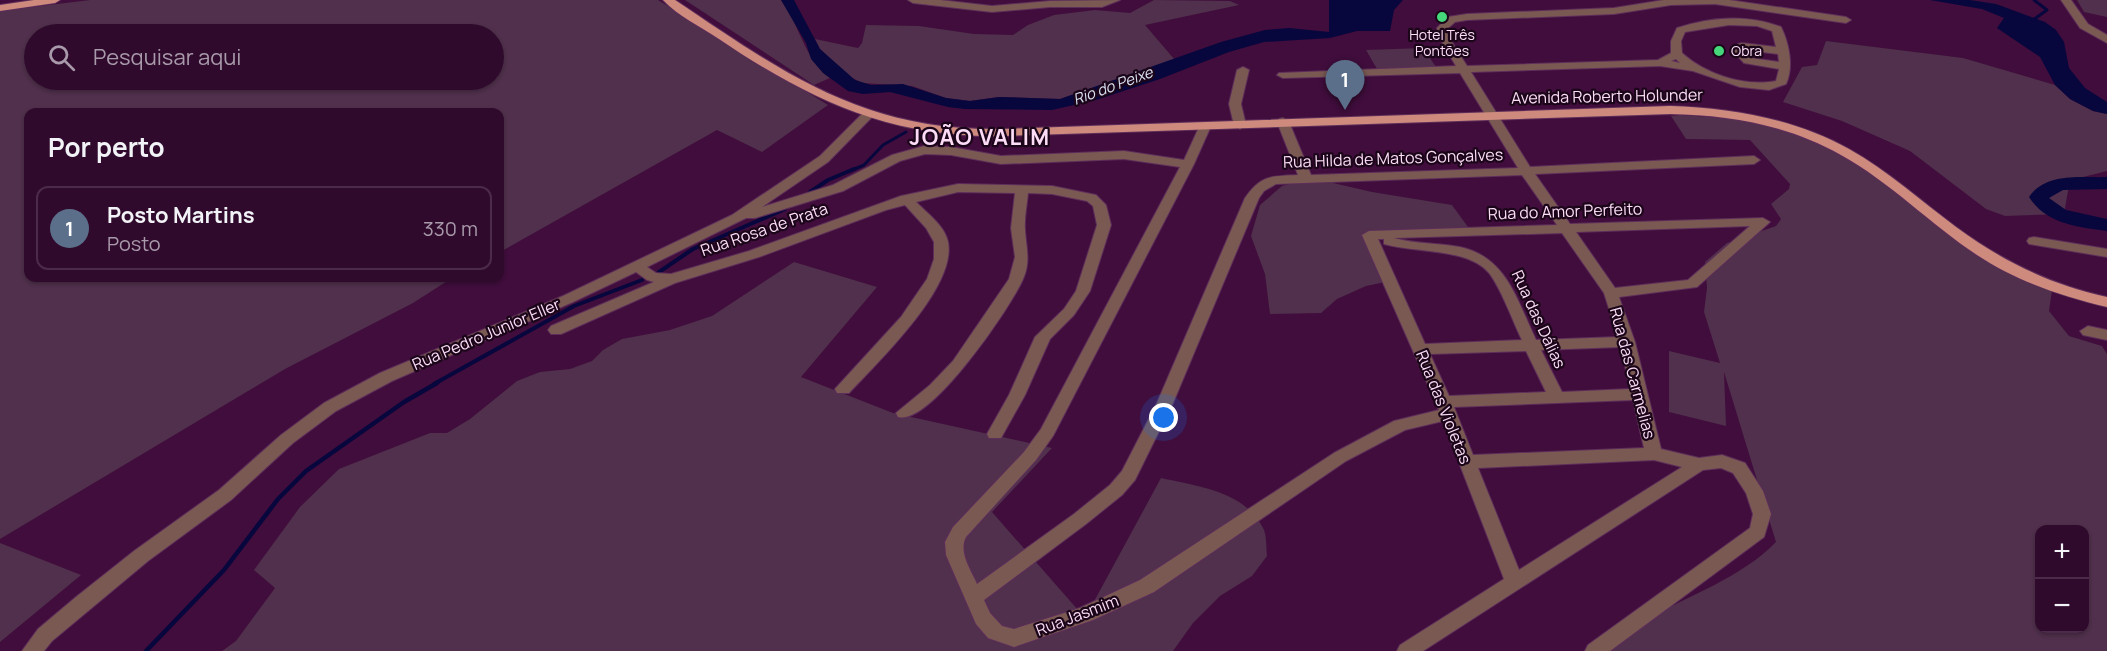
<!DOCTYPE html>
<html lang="pt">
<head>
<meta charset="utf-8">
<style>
  body { margin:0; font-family:Manrope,sans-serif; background:#381335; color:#f1f3f6 }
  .controls { position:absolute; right:18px; bottom:18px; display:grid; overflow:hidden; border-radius:12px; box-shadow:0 2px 4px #0004 }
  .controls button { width:54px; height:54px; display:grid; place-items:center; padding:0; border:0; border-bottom:2px solid #4b2b49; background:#300a2d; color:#f1f3f6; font:30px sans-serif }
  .you { position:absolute; left:1164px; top:418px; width:21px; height:21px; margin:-15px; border:4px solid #fff; border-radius:50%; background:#1a73e8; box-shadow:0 0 0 9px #1a73e833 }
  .badge { display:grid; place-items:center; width:39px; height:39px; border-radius:50%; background:#0b8043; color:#fff; font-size:20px; font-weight:700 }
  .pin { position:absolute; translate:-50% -50px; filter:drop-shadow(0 2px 3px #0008) }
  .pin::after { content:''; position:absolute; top:32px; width:21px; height:18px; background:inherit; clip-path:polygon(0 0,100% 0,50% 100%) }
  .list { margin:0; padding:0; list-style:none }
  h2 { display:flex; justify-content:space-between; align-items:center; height:78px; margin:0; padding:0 24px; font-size:26px }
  h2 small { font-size:20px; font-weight:400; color:#a89aaa }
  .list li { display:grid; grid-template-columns:39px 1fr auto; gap:18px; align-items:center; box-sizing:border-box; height:84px; margin:0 12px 12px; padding:0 12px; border:2px solid #4b2b49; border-radius:12px }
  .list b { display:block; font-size:22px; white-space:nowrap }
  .list p { margin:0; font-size:20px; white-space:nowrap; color:#a89aaa }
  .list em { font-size:20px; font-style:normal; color:#a89aaa }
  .icon { flex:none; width:33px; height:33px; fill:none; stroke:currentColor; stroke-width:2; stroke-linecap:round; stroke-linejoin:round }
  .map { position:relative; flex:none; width:2107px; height:651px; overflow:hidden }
  .search { position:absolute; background:#300a2d; box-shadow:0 2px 4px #0004; left:24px; top:24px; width:480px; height:66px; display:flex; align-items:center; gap:15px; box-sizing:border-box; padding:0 21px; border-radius:33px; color:#a89aaa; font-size:22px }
  .panel { position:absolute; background:#300a2d; box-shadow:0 2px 4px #0004; left:24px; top:108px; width:480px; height:174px; border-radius:12px }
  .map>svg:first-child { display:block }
</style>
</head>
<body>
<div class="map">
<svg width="2107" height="651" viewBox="0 0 2107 651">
  <rect width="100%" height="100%" fill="#400d3c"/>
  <g fill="#50304c" fill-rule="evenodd">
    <path d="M90,0h568l170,105 -66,47 -45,-22 -217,122v-140h-472v166h424l-39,25 -128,66 -285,170v-528zM34,34h460v46h-460z"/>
    <path d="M685,0h96c19,25 23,59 49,78l-16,7z"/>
    <path d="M1154,0l76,1 9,4 -94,20 30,35 -115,39 -61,-2 -29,4 -24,-3 -34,-12 -50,-3 -15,-8 -27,-26 -5,-10 43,9 4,-5 4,-18 53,1 55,8 39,1 15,-10 26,-10 41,-5 35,3z"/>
    <path d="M2077,0h30v17l-23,-5z"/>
    <path d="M1826,41l137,17 92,27 15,14 23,12 14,3v57l-32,8 -7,12 -4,23 -59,2 -19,-7 -76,-58 -68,-30 -59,-19 19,-35 15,-2z"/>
    <path d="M1423,48l13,19 -59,2 -11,-19z"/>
    <path d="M1680,115l75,5 67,17 118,86 112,67 -3,21 20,25 33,10 5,8v297h-506c15,-10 30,-22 45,-31 43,-25 95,-42 130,-78l-52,-170 2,54 -57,-14v-61l51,12 -16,-51 3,-24 -2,-26 22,-19 49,-17 5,-7 -10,-15 18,-15 1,-5 -40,-44 -64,-1 -15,-23zM2040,530h44v98h-44z"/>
    <path d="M1320,180l52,12 80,13 16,22 -97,6 24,47 -29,6 -29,13 -16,14 -51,1 -5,-40 -14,-38 9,-31 22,-19 15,-4z"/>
    <path d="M794,262l83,25 -76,90 92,36 159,35 -60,64 93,106 76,-140c35,8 84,13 102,50 4,7 3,19 4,28l-15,20 -32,20 -27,27 -20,28h-951l14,-10 39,-53 -21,-18 46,-63 39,-38 91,-36h17l23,-14 47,-38 23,-9 30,-3 22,-8 11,-11 19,-11 48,-9 42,-14z"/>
    <path d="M0,543l81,32 -81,67z"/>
  </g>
  <g fill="#07073e">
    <path d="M781,0h13l26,49 35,31 16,5 32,-1 43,14 24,3 29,-4 61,2 161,-57 44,-12 24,-2 40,4v-32h74l-9,10 -4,21h-33l-27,7 -66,4 -35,10 -69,27 -64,21 -44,10 -87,-1 -17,-2 -58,-15 -27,2 -15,-3 -25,-18 -12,-14 -5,-16z"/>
    <path d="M1930,0h40l26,4 49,18 11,8 8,12 5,26 16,20 22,14v12l-14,-3 -23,-12 -15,-14 -15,-28 -43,-29 7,-10 -22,-9z"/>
  </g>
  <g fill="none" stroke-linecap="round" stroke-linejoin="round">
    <g stroke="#07073e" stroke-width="3">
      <path d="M2033,20l14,-10 -13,-10"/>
      <path d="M850,171l14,-6 19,-20 23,-13"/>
    </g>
    <g stroke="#07073e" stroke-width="4">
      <path d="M810,192l18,-12 26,-11"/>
      <path d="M659,272l34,-23 92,-40"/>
      <path d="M434,384l140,-78 68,-26"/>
    </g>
    <path stroke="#07073e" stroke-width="4.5" d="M146,651l78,-81 54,-71 28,-28 98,-69 33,-19"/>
    <path fill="#07073e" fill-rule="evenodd" d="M2107,177v12l-44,1 -14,8 17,12 41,9v12c-30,-4 -61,-7 -78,-34 17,-25 52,-19 78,-20z"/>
    <defs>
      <g id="minor">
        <path d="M908,0h32l52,6 58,-5 70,-1 -18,7h-52l-58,5 -79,-9z"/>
        <path d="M1664,0h65l117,17 5,3 -5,3 -131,-19 -44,1 -57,9 -147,6 -12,2 -8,7 1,7 19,30 191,-6 13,-7v-12l6,-13c33,-11 71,-14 104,-1 8,16 13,40 5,57l-17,6 -29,-3 -47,-16 -33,-5 -189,6 59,95 224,-11 6,4 -6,4 -219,10 35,50 193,-6 7,4 -73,65 -78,10 16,45 26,107 38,9 23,-3 23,8 18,28 8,23 -7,23 -154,114h-25l3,-6 162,-117 3,-14 -7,-21 -13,-20 -12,-5 -18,2 -280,181h-26l3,-6 104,-66 -61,-158 -38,9 -59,31 -192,131 -61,28 -79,27 -26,-9 -12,-14 -30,-69 -1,-13 8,-15 71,-75 17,-23 139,-262 -56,-8 -123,5 -50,-9 -26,-1 -25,7 -57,30 -88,27h-9l-99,49 9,6 15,1 78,-23 152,-55 57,-12 94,2 44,9 10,10 5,20 -21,66 -16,24 -24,24 -25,56 -24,43h-12l-2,-4 22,-39 26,-58 29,-28 12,-18 21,-66 -4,-19 -6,-5 -35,-7 -24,-1c-1,12 -4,25 -3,37 1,17 6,32 -2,49 -12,28 -93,147 -125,138l-2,-4 34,-28 23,-24 56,-82 6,-22 -4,-29 4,-35 -57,-1 -42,10c11,11 29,24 32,40 9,45 -70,120 -99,151h-12l-2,-4 66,-72 26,-38 7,-20v-17l-8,-14 -21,-23 -19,5 -127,47 -84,26 -114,51h-10l-3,-4 3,-4 103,-44 -7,-2 -11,-8 -63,30 -181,79 -56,30 -43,32 -62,57 -83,61 -96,80 -8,10h-22l16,-22 38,-32 58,-46 85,-61 62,-55 43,-32 56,-30 183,-77 169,-81 88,-59 43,-43 4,-1 6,4 -45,46 -66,45 71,-22 59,-30 32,-9 27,1 50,9 123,-5 60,9 17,-37h8l2,3 -17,38 -141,272 -17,24 -70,77c-8,15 5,33 11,47l97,-70 36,-29 12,-14 35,-68 88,-205c16,-23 27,-22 53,-23l-21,-53 2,-3 4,-1 6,4 22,53 207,-7 -58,-95 -177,5 -6,-3 2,-2 177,-7 -18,-30 -1,-8 11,-11 19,-3 147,-6zM1729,25l28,1 15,5 4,16 -34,-4 -4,1 -4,8 10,11 35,6 -3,12c-32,6 -71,-7 -94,-28l-1,-12 4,-9zM1746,50l32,4 1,8 -28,-4zM1676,59l4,4 -9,-2zM1522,175l35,50 -188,6 -7,4 77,175 -45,11 -60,32 -194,127 -60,28 -66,21 -12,-3 -12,-13 -6,-13 102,-76 36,-29 13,-15 38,-77 86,-205 5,-7 12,-7zM1750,226l-62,54 -73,8 -39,-56zM1562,233l42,60 14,44 -82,3c-19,-39 -29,-83 -76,-93 -22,-4 -44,-3 -66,-9zM1378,239h6v5c31,9 85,4 105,29 12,15 24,49 33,67l-97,4zM1621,347l9,42 -68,3 -21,-42zM1526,351l20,41 -97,4 -19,-42zM1633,400l11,48 -171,7 -19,-48zM1654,460l28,7 -163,103 -41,-102z"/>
        <path d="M2061,0h10l17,24 19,11v8l-27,-15z"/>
        <path d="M1243,67l6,3 -8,34 5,21 -6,4 -6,-4 -5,-21 8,-34z"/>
        <path d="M2034,237l73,12v8l-78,-13 -2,-3 2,-3z"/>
        <path d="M2088,326l19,4v10l-24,-5 -3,-4z"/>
      </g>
      <g id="major">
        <path d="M34,0h26l-5,3 -55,8v-6z"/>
        <path d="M663,0h12c110,74 190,132 329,129l666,-23c62,2 125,13 179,43 39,22 72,52 107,78 46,34 95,58 151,70v10c-46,-11 -91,-26 -130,-52 -47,-31 -87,-73 -136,-100 -53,-30 -112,-40 -171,-41l-666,22c-111,3 -195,-36 -285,-97 -18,-12 -41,-23 -56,-39z"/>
      </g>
    </defs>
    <use href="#minor" stroke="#5e2e5a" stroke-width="2"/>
    <use href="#major" stroke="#5e2e5a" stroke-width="2"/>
    <use href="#minor" fill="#7a5953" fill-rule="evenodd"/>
    <use href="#major" fill="#cd8a7d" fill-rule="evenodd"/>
  </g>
  <g fill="#45d77a" stroke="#1b0619" stroke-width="2">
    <circle cx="1442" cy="17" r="6"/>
    <circle cx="1719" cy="51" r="6"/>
  </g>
  <g text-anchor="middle" stroke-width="4.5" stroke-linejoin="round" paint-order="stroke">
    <g font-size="14" fill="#fcdcf7" stroke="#1b0619">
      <text x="1442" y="40">Hotel Três<tspan x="1442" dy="16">Pontões</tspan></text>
      <text x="1731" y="56" text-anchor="start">Obra</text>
    </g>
    <g font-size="15" font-style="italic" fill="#dce2f4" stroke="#1b0619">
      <text transform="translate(1113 86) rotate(-20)" y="5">Rio do Peixe</text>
    </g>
    <g font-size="16" fill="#fcdcf7" stroke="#1b0619">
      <text transform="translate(1607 96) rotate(-1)" y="6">Avenida Roberto Holunder</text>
      <text transform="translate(1393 158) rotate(-2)" y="6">Rua Hilda de Matos Gonçalves</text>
      <text transform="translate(1565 211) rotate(-2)" y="6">Rua do Amor Perfeito</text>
      <text transform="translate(764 229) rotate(-19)" y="6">Rua Rosa de Prata</text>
      <text transform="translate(1539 319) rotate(65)" y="6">Rua das Dálias</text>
      <text transform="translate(486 334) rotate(-23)" y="6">Rua Pedro Junior Eller</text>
      <text transform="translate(1633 373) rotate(75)" y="6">Rua das Carmelias</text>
      <text transform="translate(1444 407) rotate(68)" y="6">Rua das Violetas</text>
      <text transform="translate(1077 615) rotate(-21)" y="6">Rua Jasmim</text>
    </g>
    <g font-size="22" font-weight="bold" letter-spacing="1.5" fill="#fcdcf7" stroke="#1b0619">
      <text x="980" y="145">JOÃO VALIM</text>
    </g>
  </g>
</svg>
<div class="controls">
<button>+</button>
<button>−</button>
</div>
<div class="you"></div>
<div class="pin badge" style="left:1345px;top:110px;background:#5c6f8a">1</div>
<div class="search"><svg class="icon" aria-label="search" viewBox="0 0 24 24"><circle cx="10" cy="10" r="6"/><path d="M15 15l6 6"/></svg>Pesquisar aqui</div>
<section class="panel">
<h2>Por perto<small></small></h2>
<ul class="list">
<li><span class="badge" style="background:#5c6f8a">1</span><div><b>Posto Martins</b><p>Posto</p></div><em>330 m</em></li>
</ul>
</section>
</div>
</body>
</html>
